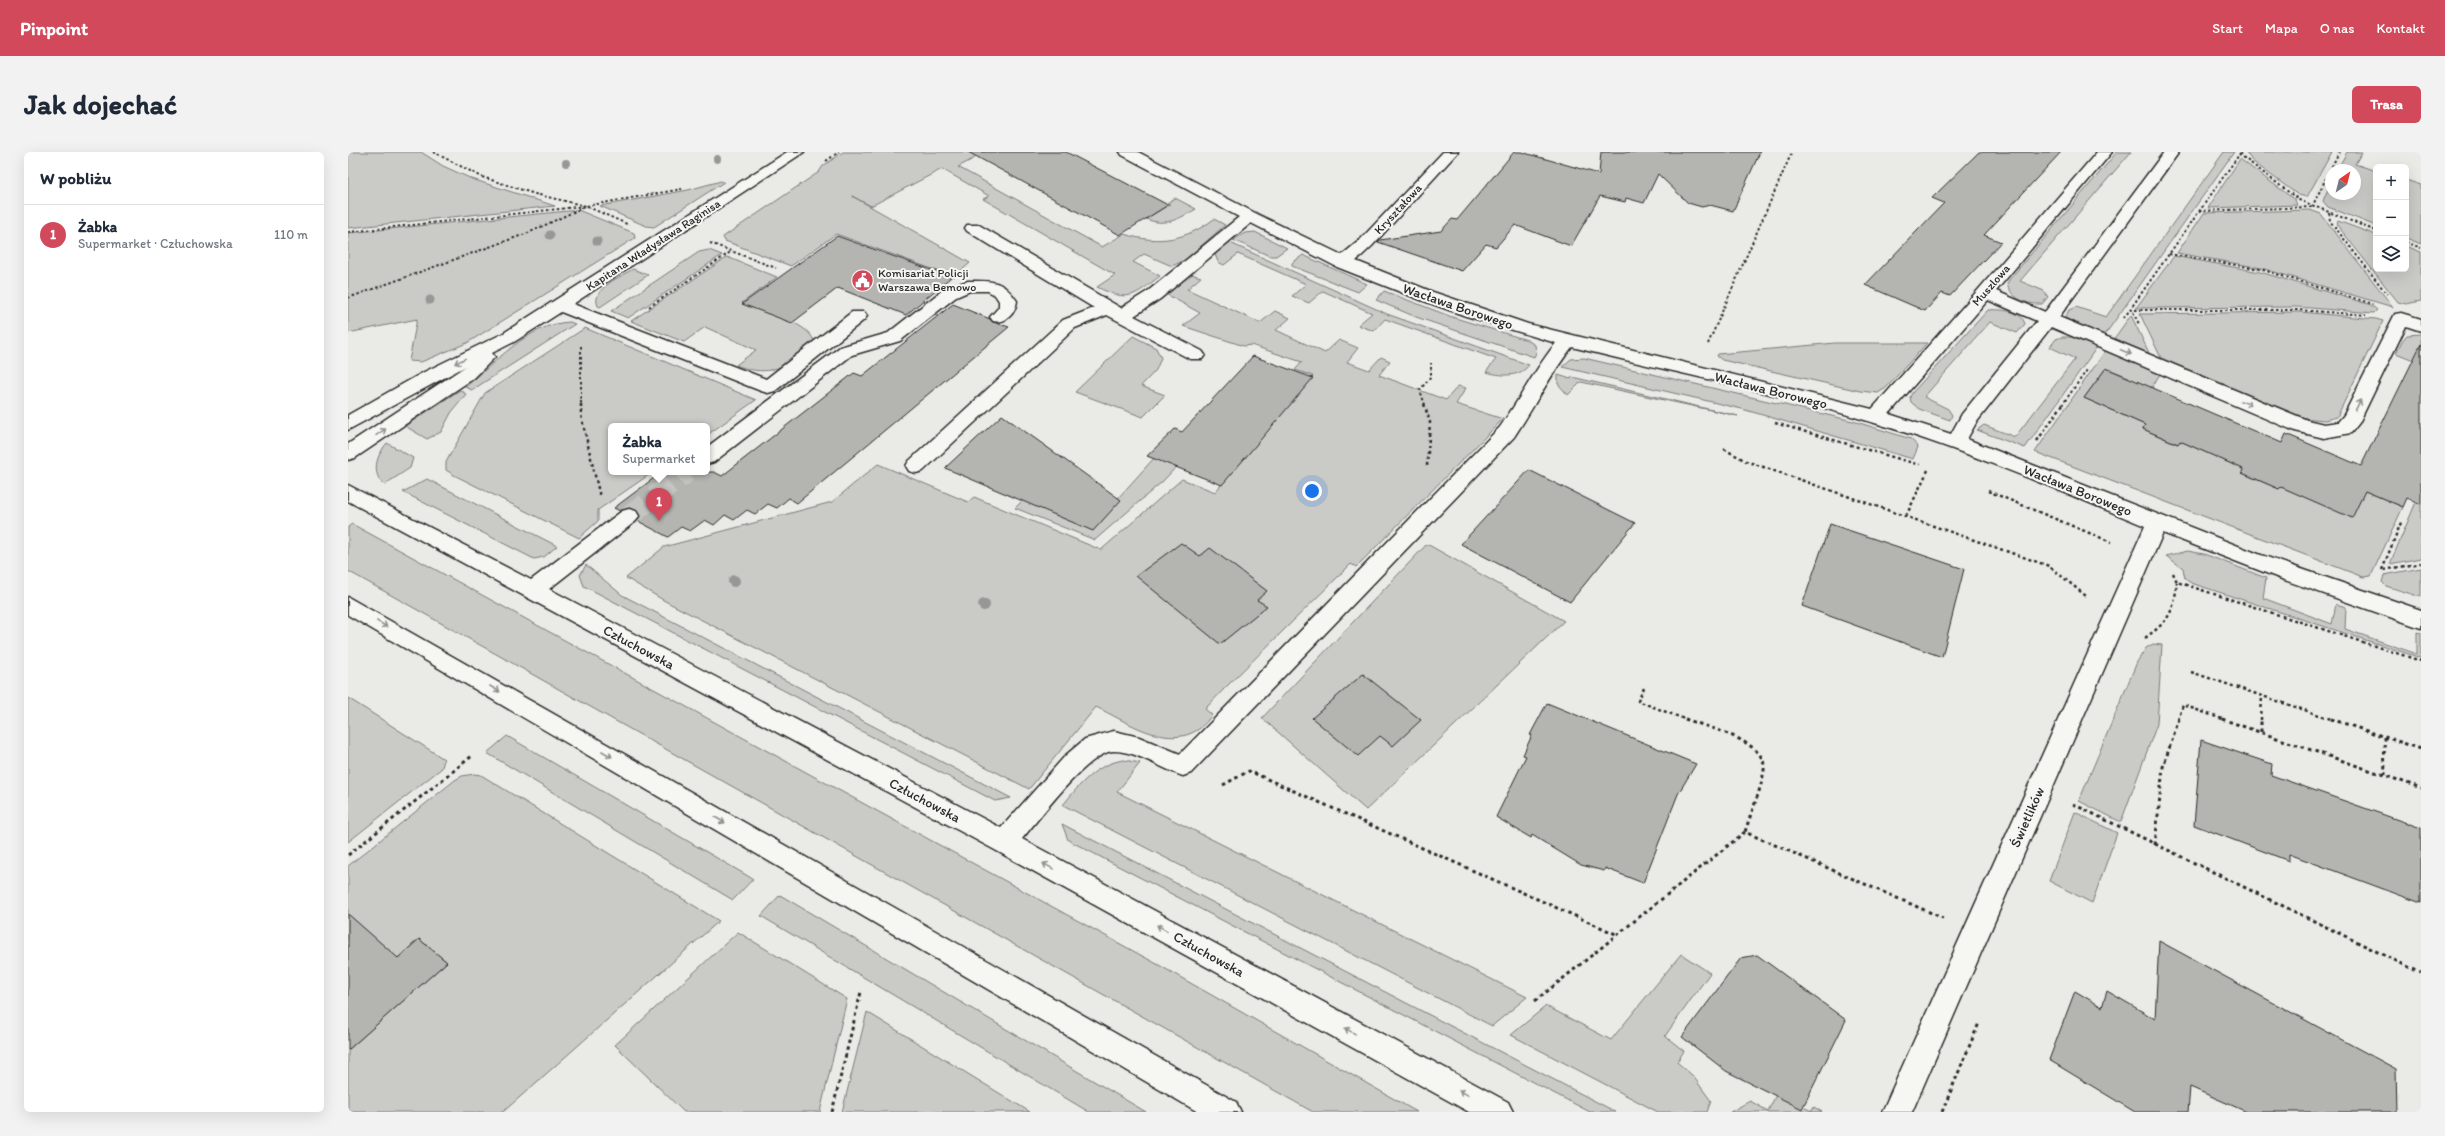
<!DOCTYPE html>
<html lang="pl">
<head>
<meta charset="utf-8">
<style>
  body { margin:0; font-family:Itim,sans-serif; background:#f2f2f3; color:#1f2937 }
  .controls { position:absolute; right:12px; top:12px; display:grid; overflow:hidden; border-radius:6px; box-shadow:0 4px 16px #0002 }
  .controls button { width:36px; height:36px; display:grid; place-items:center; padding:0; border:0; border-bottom:1px solid #e0e1e3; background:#fff; color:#1f2937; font:20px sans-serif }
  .compass { position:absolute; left:1977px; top:12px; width:36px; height:36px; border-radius:50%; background:#fff; box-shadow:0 4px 16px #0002; rotate:35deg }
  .you { position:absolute; left:964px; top:339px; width:14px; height:14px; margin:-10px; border:3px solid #fff; border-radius:50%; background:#1a73e8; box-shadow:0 0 0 6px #1a73e833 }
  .badge { display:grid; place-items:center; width:26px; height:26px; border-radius:50%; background:#d1495b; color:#fff; font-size:13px; font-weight:700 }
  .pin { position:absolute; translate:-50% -33px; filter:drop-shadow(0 1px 2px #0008) }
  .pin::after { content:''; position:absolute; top:21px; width:14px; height:12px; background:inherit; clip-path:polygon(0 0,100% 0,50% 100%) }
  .popup { position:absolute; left:260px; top:271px; width:102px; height:52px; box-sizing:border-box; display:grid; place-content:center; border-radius:6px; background:#fff; filter:drop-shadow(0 1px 3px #0005); font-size:13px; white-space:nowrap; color:#747a83 }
  .popup b { font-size:15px; color:#1f2937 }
  .popup::after { content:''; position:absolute; left:50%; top:100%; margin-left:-8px; border:8px solid transparent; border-top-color:#fff }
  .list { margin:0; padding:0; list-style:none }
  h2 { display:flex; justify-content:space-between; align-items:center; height:52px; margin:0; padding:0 16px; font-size:17px }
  h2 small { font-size:13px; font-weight:400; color:#747a83 }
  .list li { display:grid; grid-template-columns:26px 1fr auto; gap:12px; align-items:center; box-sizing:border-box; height:60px; padding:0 16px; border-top:1px solid #e0e1e3 }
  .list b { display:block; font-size:15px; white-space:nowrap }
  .list p { margin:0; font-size:13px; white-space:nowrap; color:#747a83 }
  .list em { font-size:13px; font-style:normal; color:#747a83 }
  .icon { flex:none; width:22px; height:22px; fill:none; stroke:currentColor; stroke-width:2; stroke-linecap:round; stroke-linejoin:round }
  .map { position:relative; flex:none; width:2073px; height:960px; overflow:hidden; border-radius:6px }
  header { display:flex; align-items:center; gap:24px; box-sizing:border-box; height:56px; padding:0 20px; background:#d1495b; color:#fff }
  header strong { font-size:19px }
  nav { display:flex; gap:22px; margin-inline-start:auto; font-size:14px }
  .intro { display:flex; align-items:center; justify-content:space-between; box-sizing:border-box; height:96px; padding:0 24px }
  h1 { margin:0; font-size:28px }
  .button { padding:10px 18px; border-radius:6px; background:#d1495b; color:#fff; font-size:14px; font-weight:700 }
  main { display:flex; gap:24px; padding:0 24px }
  aside { flex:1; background:#fff; border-radius:6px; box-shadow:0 4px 16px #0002 }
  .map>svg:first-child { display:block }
</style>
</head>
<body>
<header>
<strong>Pinpoint</strong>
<nav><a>Start</a><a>Mapa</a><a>O nas</a><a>Kontakt</a></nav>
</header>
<div class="intro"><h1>Jak dojechać</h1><a class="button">Trasa</a></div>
<main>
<aside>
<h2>W pobliżu<small></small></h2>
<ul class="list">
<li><span class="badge">1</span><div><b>Żabka</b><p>Supermarket · Człuchowska</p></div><em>110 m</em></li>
</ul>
</aside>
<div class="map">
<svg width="2073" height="960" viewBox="0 0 2073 960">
  <rect width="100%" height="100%" fill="#eaeae6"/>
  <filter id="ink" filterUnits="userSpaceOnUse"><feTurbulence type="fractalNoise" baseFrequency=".025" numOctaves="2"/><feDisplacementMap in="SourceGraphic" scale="8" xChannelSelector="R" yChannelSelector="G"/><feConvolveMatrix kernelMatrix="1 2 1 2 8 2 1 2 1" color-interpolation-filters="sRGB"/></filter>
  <g filter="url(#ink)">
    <g fill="#cacac7" stroke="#7a7a79">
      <path d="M0,0h73l22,14 29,13 83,27 -207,22z"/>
      <path d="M495,0h143l-28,15 144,80 22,-13c34,11 62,6 90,-15l11,6 -40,35 -13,6 -28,-12 -11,8 27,14c-26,20 -31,27 -63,11l18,-12 -132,-76 6,-3 -47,-27 -71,37 -19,-10 118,67 -16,14 -118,-43 -45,32 -66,-25 -2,-4 96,-65 4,-6z"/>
      <path d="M1769,0h14l-111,129 24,10 4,6 -6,7c-14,1 -31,-5 -35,-20l2,-4z"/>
      <path d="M1876,0h10l-130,184 -39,-18 4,-8 7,-3 30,10z"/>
      <path d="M1898,0h86l-25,45 -9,-2 -46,-34z"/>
      <path d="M1999,0h15l-7,12 21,7v55l-48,-19 -5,-6 8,-19v12h24v-24h-18z"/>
      <path d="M1892,7l55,41 2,5 -89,3z"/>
      <path d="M2058,28l15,5v59l-15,-6z"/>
      <path d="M373,29l3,1 -70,45 -8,-1 -46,-20 88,-16z"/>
      <path d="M827,46l21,11c-17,10 -31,18 -50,10l24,-15 -3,-1z"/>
      <path d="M230,58l56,23 1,5 -168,105 -46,19 -12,-1 8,-42 -69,14v-100z"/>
      <path d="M1962,58l11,4 72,93 -132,-39 -84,-15 27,-40z"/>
      <path d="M1990,69l38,14v34h30v-23l15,6v49l-15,3 -8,-2 -61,-77z"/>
      <path d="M907,80l32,16 -11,8h-6l-37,-16 12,-7z"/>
      <path d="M880,90l159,72 142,51c-10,13 -28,11 -43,7l10,-13 -111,-40 -11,12 -16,-6 14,-12 -49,-22 -14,12 -17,-7 14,-12 -68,-30 -14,11 -6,-3 -3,-8z"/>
      <path d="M361,98l13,5 -94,63 -17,-7 88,-59z"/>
      <path d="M955,103l64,29 -9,8 -66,-26v-3z"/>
      <path d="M1826,104l86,16 111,33 6,5 -3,3 -77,-6 -161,1z"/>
      <path d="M379,105l50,20 -35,26c18,7 66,19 72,38 -5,7 -12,12 -19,17 -20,15 -36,16 -59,7l20,-15 -51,-23 -21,15 -53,-21z"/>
      <path d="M285,117l15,6 -48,32 -2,-1c-8,-17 24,-30 35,-37z"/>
      <path d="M843,122l10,3 -14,12 73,34 15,-12 15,7 -14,12 49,23 14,-13 19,8 -11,14 22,8 12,-13 9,4 -11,14 67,25 12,-14 8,2 -10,16 47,15 -147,148 -5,-3 -127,125 -19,20 7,6c-4,5 -8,10 -13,14 -32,22 -73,-8 -103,-22l-67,82 -364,-188 -39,-23 38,-31 168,-45 46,-38 90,38 6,-5 127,53 81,-71 33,13 98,-116 -18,-6 7,-8 -51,-17 -7,1 -61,-20 17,-13 -34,-19z"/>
      <path d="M1036,139l68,26 75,23 8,5 1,8 -2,4 -118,-40 -40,-17z"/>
      <path d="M1640,158c12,-1 33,0 37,14l-8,9 -27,-11 -66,75 24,12 4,6 -2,5 -31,-11 -8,-7 -1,-5 2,-4z"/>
      <path d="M1952,160l76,7 7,2 -46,96 -12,3 -22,-2 -140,-56 -23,-48z"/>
      <path d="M1783,163l19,40 -37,-15z"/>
      <path d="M222,170l5,2 -103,66 -7,-3c31,-24 62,-63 105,-65z"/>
      <path d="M237,176l171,72 -49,35v-9h-96v46h42l-55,38v11l-19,17 -125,-63 -8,-5v-8l39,-69z"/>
      <path d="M2073,182v29l-25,-10 6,-12 5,-6z"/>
      <path d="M785,184l23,12 5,10 -5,12 -15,16 24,9 -22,22 -68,-25z"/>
      <path d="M1714,185h10l25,10 -72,101 -48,-18 7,-5 31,12 60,-78 -25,-12 6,-8z"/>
      <path d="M1487,191h92l-41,45 -8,5 -18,-2 -138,-31 -5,-4 1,-2z"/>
      <path d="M1758,198l54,24 -10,16 -23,-10 2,-3 -23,-9 -22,30 61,27 -2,4 34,15 3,-3 63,28 -1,4 37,16 2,-2 84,4 38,16 -32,69 -8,1 -328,-125z"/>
      <path d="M1236,206l269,63 58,18 7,8 -5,12 -171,-50 -180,-42 9,-8z"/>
      <path d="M1210,223l13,4 1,-2 166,39 -157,-34 -13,13 -10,-11z"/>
      <path d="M112,238l6,4 -15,19 -10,19 -14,7 -22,-13z"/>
      <path d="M39,291l26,15 -3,10 -26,17c-13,-12 -8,-29 3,-42z"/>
      <path d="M807,305l22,9 -14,15 -68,59 -80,-32 9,-9 67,29z"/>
      <path d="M79,327l130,67 -13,11 -10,2 -131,-67z"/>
      <path d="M2068,350l5,2v54l-31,6z"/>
      <path d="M4,372l805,440 260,148h-104l-965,-541v-44z"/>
      <path d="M1079,392l137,77 -198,189 -104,-92z"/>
      <path d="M1840,399l16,3 62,24 -3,20 69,26 4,-20 10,3 -1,22 72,25v-22l4,1v25l-230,-75 -6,-4 -2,-11 -17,-12z"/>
      <path d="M238,413l36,30 389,203 -16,3 -411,-215 -4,-11z"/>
      <path d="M2073,416v29l-35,-11 -4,-4 2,-7z"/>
      <path d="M1805,492l9,1 -5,79 -36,98 -42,-21 58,-139 9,-14z"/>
      <path d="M0,546l96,61 -2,9 -94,74z"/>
      <path d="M159,584l246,143 -20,21 -246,-147z"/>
      <path d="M776,608l16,3 -23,29 410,205 -35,29 -429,-221c17,-21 33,-41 61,-45z"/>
      <path d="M126,622l7,1 238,146 -216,191h-155v-62l99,-88 -28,-23 -27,24 -44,-22v-75l107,-86 7,-4z"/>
      <path d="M1727,660l42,21 -25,70 -43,-22z"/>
      <path d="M714,672l554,288h-26l-522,-272z"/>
      <path d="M432,743l366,217h-57l-328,-196z"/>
      <path d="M390,780l109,67 -27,113h-136l-69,-67z"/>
      <path d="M1333,802l29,19 -45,63 19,15 -7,11 16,14 18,25 -4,11h-49l-147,-77 35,-29 65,34z"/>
      <path d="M519,860l163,100h-188z"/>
      <path d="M1428,943l36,16 2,-4 8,5h-92l20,-11 18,10z"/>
    </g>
    <g fill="#b4b4b1" stroke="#2b2b2b">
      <path d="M620,0h98l102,53 -48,30z"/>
      <path d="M1166,0h7l78,22 2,-22h159l-27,59 -23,-6 -8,2 -14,-4 -30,-29 -14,29 -18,-5 -1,4 -25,-6 -29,50 -56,-21 -19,22 -10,-3 -24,27 -84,-29 2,-2 61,-9 11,-12 5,1z"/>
      <path d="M1631,0h82l-77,83 17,7 -51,54 -8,-3 -17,18 -60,-26 79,-82 -12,-5z"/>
      <path d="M489,84l114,41 -45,38 -68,-27 -46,35 -50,-19z"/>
      <path d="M605,152l37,15 3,3 16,5 -212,176 -8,-5 -12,10 -9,-4 -13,10 -8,-4 -13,10 -9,-5 -11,10 -9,-5 -15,11 -9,-4 -13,10 -30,-16 2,-6 -4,-5 -7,-2 -9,3 -6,-3 48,-36h52l8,4 132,-103 8,3z"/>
      <path d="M2073,192v160l-14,-6 -4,9 -38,-16 -13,27 -71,-31 -2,2 -37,-16 1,-4 -63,-28 -2,3 -35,-15 2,-4 -61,-27 22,-30 176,75 4,-9 75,32z"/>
      <path d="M905,204l60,22 -91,107 -75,-29 28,-27 7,3z"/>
      <path d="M654,263l119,85 -28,31 -148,-63z"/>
      <path d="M1181,318l106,53 -65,79 -109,-58z"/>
      <path d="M1482,372l134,45 -22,88 -140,-51z"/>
      <path d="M833,391l19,13 10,-8 57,43 -10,9 10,6 -47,38 -84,-68z"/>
      <path d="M1015,522l58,46 -28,26 -13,-10 -22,20 -46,-38z"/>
      <path d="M1199,551l149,61 -18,30 -35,89 -38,-15 -1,3 -23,-6 -49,-30 -1,3 -35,-21 30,-61 -3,-1 9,-20h-2z"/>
      <path d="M1853,588l71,24 -1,11 150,53v75l-132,-49v7l-95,-36z"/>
      <path d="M0,762l50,44 21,-19 28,23 -99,88z"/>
      <path d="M1811,789l237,128 1,43h-150l-57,-25 -2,25h-53l-86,-52 26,-69 27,16 5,-16 48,28z"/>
      <path d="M1409,803l89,65 -44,89 -76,-38 -44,-34 59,-79z"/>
    </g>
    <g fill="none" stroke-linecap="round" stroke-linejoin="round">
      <path stroke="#c4c4c1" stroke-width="21" stroke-dasharray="21 10" stroke-linecap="butt" d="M281,364l58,-44"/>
      <defs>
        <g id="minor">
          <path d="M439,0h17l-231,152 193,75 86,-67h12l3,4 -3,4 -89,71 -7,2 -7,-2 -200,-79 -47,30 -22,11 3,4 -21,21 -119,80 -7,2v-16l118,-78 -118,64v-15l76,-43 78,-38z"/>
          <path d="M772,0h18l121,63 83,40 18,-15 83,-88h15l-86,94 -16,15 77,31 95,32 344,85 107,-120 118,-137h15l-116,139 49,21 119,-160h15l-120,165 248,103 17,4 14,-2 6,-7 51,-101 6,-1 20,6v12l-15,-5 -47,97 -8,10 -27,5 -29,-7 -244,-104 -75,96 -9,16 294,116 160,55v18l-142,-50 -116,-45 -251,579h-30l263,-586c-91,-38 -182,-77 -277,-105 -97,-30 -197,-49 -296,-74 -22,28 -38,60 -58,90l-323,336 -8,3c-21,-7 -46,-25 -69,-25 -25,0 -75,68 -92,88l486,263 5,10h-44l-474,-262 -647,-349v-16l183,95 91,-69 7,-2 7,2 3,5 -3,5 -87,68 452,239 65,-73 19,-16 29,-8 25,6 41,17 320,-327c20,-28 35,-58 56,-84l-90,-27 -45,-16 -84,-33 -86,-44 -91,76 -26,17 68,35 3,4 -3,4h-12l-83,-44 -32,13 -152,143 -7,2 -7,-2 -3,-5 3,-5 154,-141 31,-12 -127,-77 -2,-3 2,-3h12l142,83 27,-17 91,-74 -117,-62zM1640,148l49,21 -75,93 -11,20 -62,-20z"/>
          <path d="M620,129c24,0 34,-2 49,20 -2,13 -11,23 -24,20l-3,-4 9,-10v-6l-4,-6 -7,-4h-18l-14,6 -56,44 -48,14 -138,107 -7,2v-17l133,-100 48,-14 56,-44z"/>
          <path d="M0,445l888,505 5,10h-43l-850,-497z"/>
        </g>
      </defs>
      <use href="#minor" stroke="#2b2b2b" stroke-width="3"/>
      <g stroke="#2b2b2b" stroke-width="2" stroke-dasharray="2.5 2.5" stroke-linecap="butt">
        <path d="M85,0l49,25 53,17 51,12 43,19"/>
        <path d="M1891,2l60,46 77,31"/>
        <path d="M478,9l13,-9"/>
        <path d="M1964,55l27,-55"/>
        <path d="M1851,59l113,-4"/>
        <path d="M1981,61l1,8 57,73"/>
        <path d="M0,80l238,-26 96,-17"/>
        <path d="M2058,90l15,6"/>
        <path d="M362,91l66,25"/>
        <path d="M1821,102l91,15 113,35"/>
        <path d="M0,146l180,-65 56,-26"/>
        <path d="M301,155l83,-56"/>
        <path d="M1782,158h168l68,5"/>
        <path d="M1785,160l6,12"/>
        <path d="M1776,166l117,-166"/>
        <path d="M1360,192l84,-192"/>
        <path d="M233,194v59"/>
        <path d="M1077,253l-5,-15 11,-14v-13"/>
        <path d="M1714,253l25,-35"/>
      </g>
      <g stroke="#2b2b2b" stroke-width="2.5" stroke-dasharray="3 3" stroke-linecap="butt">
        <path d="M233,252v11l19,82"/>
        <path d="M1076,252l6,18 -3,44"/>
        <path d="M1427,271l145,42"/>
        <path d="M1689,289l26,-37"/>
        <path d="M1376,297l22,12 303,105 37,30"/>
        <path d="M1640,339l123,51"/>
        <path d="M1558,364l23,-48"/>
        <path d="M2034,418l20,-50"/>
        <path d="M2036,418l37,-7"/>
        <path d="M1825,421l4,9 244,79"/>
        <path d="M1797,486c25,-18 29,-26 32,-56"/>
        <path d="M1843,520l143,48"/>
        <path d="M1296,536l-6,13 49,19"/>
        <path d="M1830,568l5,-15 42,15"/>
        <path d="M1913,568l1,-25"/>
      </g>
      <g stroke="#2b2b2b" stroke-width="3" stroke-dasharray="3.5 3.5" stroke-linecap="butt">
        <path d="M1337,567c21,8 83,22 79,51 -3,21 -13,42 -19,62"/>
        <path d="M1874,567l199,69"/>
        <path d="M1983,567l90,30"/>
        <path d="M1913,580v-13"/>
        <path d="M2036,585l1,38"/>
        <path d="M875,633l26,-14 369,164"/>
        <path d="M1725,652l348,169"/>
        <path d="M1807,693l8,-78 16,-48"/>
        <path d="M0,703l124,-99"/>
        <path d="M1187,849l210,-169 198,86"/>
        <path d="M484,960l29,-120"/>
        <path d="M1594,960l37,-89"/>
      </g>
      <use href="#minor" fill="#f6f6f2" fill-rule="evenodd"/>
    </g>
    <g fill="#979795">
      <circle cx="369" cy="7" r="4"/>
      <circle cx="218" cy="11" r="4"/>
      <circle cx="202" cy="83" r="4.5"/>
      <circle cx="249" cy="89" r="4.5"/>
      <circle cx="82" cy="148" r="4.5"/>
      <circle cx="386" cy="429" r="6"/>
      <circle cx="636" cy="453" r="6"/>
    </g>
    <defs><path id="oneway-shaft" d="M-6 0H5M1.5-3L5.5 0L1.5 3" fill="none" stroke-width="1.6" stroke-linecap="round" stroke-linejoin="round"/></defs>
    <g stroke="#90908e">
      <use href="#oneway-shaft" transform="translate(1778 200) rotate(23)"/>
      <use href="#oneway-shaft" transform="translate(112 209) rotate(154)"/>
      <use href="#oneway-shaft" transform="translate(1898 251) rotate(22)"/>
      <use href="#oneway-shaft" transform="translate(2010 253) rotate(-64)"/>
      <use href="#oneway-shaft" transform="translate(33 280) rotate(-34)"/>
      <use href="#oneway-shaft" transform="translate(34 472) rotate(30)"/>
      <use href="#oneway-shaft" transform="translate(147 537) rotate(30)"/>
      <use href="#oneway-shaft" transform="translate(259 602) rotate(30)"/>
      <use href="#oneway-shaft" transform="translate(372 668) rotate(30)"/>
      <use href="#oneway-shaft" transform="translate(700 714) rotate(-151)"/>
      <use href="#oneway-shaft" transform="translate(814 776) rotate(-151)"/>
      <use href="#oneway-shaft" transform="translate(1002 879) rotate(-151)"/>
      <use href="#oneway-shaft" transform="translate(1116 941) rotate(-151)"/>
    </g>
  </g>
  <defs>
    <symbol id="civic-disc" viewBox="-11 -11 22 22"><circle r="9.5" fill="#d1495b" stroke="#f6f6f2"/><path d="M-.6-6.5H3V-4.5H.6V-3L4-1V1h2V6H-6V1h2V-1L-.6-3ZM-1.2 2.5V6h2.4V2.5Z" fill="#fff"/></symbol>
  </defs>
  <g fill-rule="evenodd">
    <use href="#civic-disc" x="502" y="116" width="25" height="25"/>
  </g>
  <g text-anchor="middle" stroke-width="4" stroke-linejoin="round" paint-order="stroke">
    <g font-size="12" fill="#2b2b2b" stroke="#f6f6f2">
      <text transform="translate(1050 57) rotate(-47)" y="4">Kryształowa</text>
      <text transform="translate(305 93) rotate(-33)" y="4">Kapitana Władysława Raginisa</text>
      <text transform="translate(1643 133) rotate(-49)" y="4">Muszlowa</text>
    </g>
    <g font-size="12" fill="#2b2b2b" stroke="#f6f6f2" text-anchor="start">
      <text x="530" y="125">Komisariat Policji<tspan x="530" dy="14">Warszawa Bemowo</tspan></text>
    </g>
    <g font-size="14" fill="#2b2b2b" stroke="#f6f6f2">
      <text transform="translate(1110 154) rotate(19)" y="5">Wacława Borowego</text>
      <text transform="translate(1423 238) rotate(14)" y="5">Wacława Borowego</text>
      <text transform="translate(1730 338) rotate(22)" y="5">Wacława Borowego</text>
      <text transform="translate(291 495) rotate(28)" y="5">Człuchowska</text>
      <text transform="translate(577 648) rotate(28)" y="5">Człuchowska</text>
      <text transform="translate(1679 665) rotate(-66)" y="5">Świetlików</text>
      <text transform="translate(861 802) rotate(29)" y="5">Człuchowska</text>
    </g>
  </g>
</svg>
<div class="controls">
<button>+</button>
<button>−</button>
<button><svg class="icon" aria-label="layers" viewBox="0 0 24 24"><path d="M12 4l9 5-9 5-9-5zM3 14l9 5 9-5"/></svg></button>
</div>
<svg class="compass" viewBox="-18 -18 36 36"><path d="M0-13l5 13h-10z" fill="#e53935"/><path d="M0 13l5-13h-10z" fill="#747a83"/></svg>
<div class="you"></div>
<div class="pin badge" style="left:311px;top:369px">1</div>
<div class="popup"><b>Żabka</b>Supermarket</div>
</div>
</main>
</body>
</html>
